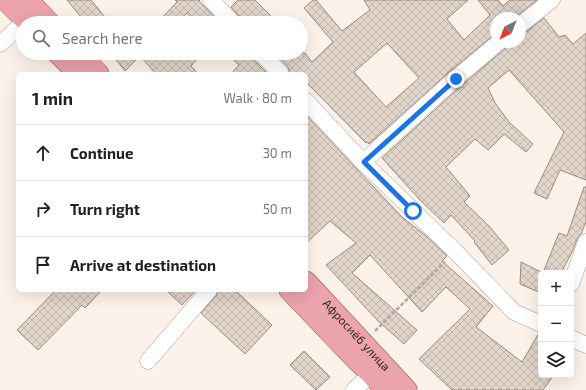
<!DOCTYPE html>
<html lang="en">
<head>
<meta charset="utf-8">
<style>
  body { margin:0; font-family:"Exo 2",sans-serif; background:#f6f6f6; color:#202124 }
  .controls { position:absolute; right:12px; bottom:12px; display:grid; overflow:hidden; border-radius:6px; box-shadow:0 4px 16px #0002 }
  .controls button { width:36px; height:36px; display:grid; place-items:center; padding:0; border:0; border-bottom:1px solid #e0e0e0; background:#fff; color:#202124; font:20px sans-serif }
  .compass { position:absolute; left:490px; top:12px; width:36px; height:36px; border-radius:50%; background:#fff; box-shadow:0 4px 16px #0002; rotate:222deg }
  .stop { position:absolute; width:12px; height:12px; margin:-9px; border:3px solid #1a73e8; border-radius:50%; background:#fff }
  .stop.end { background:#1a73e8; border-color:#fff; box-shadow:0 1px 4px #0008 }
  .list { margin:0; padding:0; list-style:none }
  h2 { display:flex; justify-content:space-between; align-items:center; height:52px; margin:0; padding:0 16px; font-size:17px }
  h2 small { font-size:13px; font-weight:400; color:#757577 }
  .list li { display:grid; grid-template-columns:26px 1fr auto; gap:12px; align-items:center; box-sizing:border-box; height:56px; padding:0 16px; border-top:1px solid #e0e0e0 }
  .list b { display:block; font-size:15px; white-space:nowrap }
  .list em { font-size:13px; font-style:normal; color:#757577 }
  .icon { flex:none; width:22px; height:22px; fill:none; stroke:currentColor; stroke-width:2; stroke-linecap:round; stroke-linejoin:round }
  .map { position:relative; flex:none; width:586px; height:390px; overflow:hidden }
  .search { position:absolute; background:#fff; box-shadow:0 4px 16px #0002; left:16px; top:16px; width:292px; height:44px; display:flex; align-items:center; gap:10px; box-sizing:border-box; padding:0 14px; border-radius:22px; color:#757577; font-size:15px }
  .panel { position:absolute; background:#fff; box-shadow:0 4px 16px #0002; left:16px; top:72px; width:292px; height:220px; border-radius:6px }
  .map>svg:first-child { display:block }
</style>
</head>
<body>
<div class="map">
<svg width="586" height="390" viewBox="0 0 586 390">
  <defs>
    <pattern id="building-cross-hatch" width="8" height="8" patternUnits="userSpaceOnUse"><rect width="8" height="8" fill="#e2d5ca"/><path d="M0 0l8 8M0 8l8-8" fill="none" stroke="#c2b7ad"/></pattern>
  </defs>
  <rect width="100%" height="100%" fill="#fdf2e9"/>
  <g fill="url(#building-cross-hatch)" stroke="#988c81" fill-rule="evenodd">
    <path d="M67,0h24l19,23h-24z"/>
    <path d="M175,0h25l-1,1 21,22h-24l-9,-10 -11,10h-19l20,-21z"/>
    <path d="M238,0h17l23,23h-36l-2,-6 -9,-10z"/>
    <path d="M313,0h3l26,31 28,-21 -6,-10h104l-21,19 17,21 26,-25 -12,-15h20l5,6 7,-6h27l-23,18h-18v15l-47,39 -80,72 -1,-2 -2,1 -60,-61v-8h-16l-2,-7 -14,-14h31l7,9 21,-20 -29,-34zM387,43l32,35 -33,29 -32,-35z"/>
    <path d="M544,18l15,19 6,-2 8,9 13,-11v147l-26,-10 -13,29 -13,-6 30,-61 -55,-62 -21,18 7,15 14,19 24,22 -7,8 -22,-18 -16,16 -13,-11 -29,28 24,29 -6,6 25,24 20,24 -17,15 -18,-23 1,-1 -24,-26 -7,8 -24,-23 -38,-42 79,-72 44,-37 3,-7h12v-8l6,-2z"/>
    <path d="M111,53h91l-11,13 7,8h-42l-16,-18 -15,15z"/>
    <path d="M226,53h26l2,7 14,14h-37l8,-9z"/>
    <path d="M306,115l96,102 23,18 22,21 -5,5 51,45 -17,21 46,35 17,-29h2v42h13l-11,15h-91l-33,-31 51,-50 -24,-22 -24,25 -52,-57 -18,18 65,57 -13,14 -26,-23 -52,-56 30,-22 -26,-22 -24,22z"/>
    <path d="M584,187h2v35l-5,12 -4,5 -4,11 -12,23h-18l16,-40 8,3z"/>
    <path d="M521,262l20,10v21l-21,-9z"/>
    <path d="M56,290h46l-17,18 -3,-3 -44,45 -21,-20z"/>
    <path d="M166,290h30l-14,15z"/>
    <path d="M218,290h17l37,35 -27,29 -44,-41 15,-17z"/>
    <path d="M304,351l26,26 -14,13 -26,-25z"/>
  </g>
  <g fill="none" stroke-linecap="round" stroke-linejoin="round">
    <defs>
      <g id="minor">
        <path d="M211,0l22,23"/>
        <path d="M520,25l32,-25"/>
        <path d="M0,44l23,-21"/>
        <path d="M261,53l20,21"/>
        <path d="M306,101l57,61 93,90 58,60 27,12"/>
        <path d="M363,162l92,-83 44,-37"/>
        <path d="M571,284l15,-42"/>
        <path d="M571,338l15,7"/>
        <path d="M148,361l61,-71"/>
        <path d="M354,390l17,-16"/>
      </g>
      <g id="major">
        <path d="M5,0l23,23"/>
        <path d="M28,0l22,23"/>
        <path d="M57,53l21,21"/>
        <path d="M79,53l20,21"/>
        <path id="s1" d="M306,281l101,109"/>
        <path d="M289,290l67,70 15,14 14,16"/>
      </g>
    </defs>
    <use href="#minor" stroke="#aea197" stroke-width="17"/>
    <use href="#major" stroke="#9f5059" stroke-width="21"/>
    <path stroke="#b0a7a0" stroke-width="2.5" stroke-dasharray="4 2" stroke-linecap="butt" d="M375,331l70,-69"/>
    <use href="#minor" stroke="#fff" stroke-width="16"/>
    <use href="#major" stroke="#eba3ad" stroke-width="20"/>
  </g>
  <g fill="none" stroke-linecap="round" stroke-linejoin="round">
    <path stroke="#1a73e8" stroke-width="5" d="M413,211l-49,-49 92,-83"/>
  </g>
  <g text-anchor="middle" stroke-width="3" stroke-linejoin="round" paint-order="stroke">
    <g font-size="12" fill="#2b2722" stroke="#fff">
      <text dy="4" stroke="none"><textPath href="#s1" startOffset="74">Афросиёб улица</textPath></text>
    </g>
  </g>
</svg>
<div class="controls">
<button>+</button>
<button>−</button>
<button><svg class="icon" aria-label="layers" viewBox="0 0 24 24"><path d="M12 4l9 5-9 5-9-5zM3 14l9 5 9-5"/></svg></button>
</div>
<svg class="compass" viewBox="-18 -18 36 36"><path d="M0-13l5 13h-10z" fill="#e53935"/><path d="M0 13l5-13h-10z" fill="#757577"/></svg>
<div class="stop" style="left:413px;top:211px"></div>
<div class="stop end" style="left:456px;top:79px"></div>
<div class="search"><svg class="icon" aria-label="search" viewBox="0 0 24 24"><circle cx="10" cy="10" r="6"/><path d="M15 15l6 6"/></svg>Search here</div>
<section class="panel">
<h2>1 min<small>Walk · 80 m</small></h2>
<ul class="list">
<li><svg class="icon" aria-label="ahead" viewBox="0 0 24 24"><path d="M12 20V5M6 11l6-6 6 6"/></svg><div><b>Continue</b></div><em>30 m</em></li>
<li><svg class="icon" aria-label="right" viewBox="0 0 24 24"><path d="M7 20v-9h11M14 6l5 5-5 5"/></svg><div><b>Turn right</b></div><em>50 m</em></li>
<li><svg class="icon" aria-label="arrive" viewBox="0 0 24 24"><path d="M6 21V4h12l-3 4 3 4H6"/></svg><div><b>Arrive at destination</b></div></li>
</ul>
</section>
</div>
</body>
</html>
